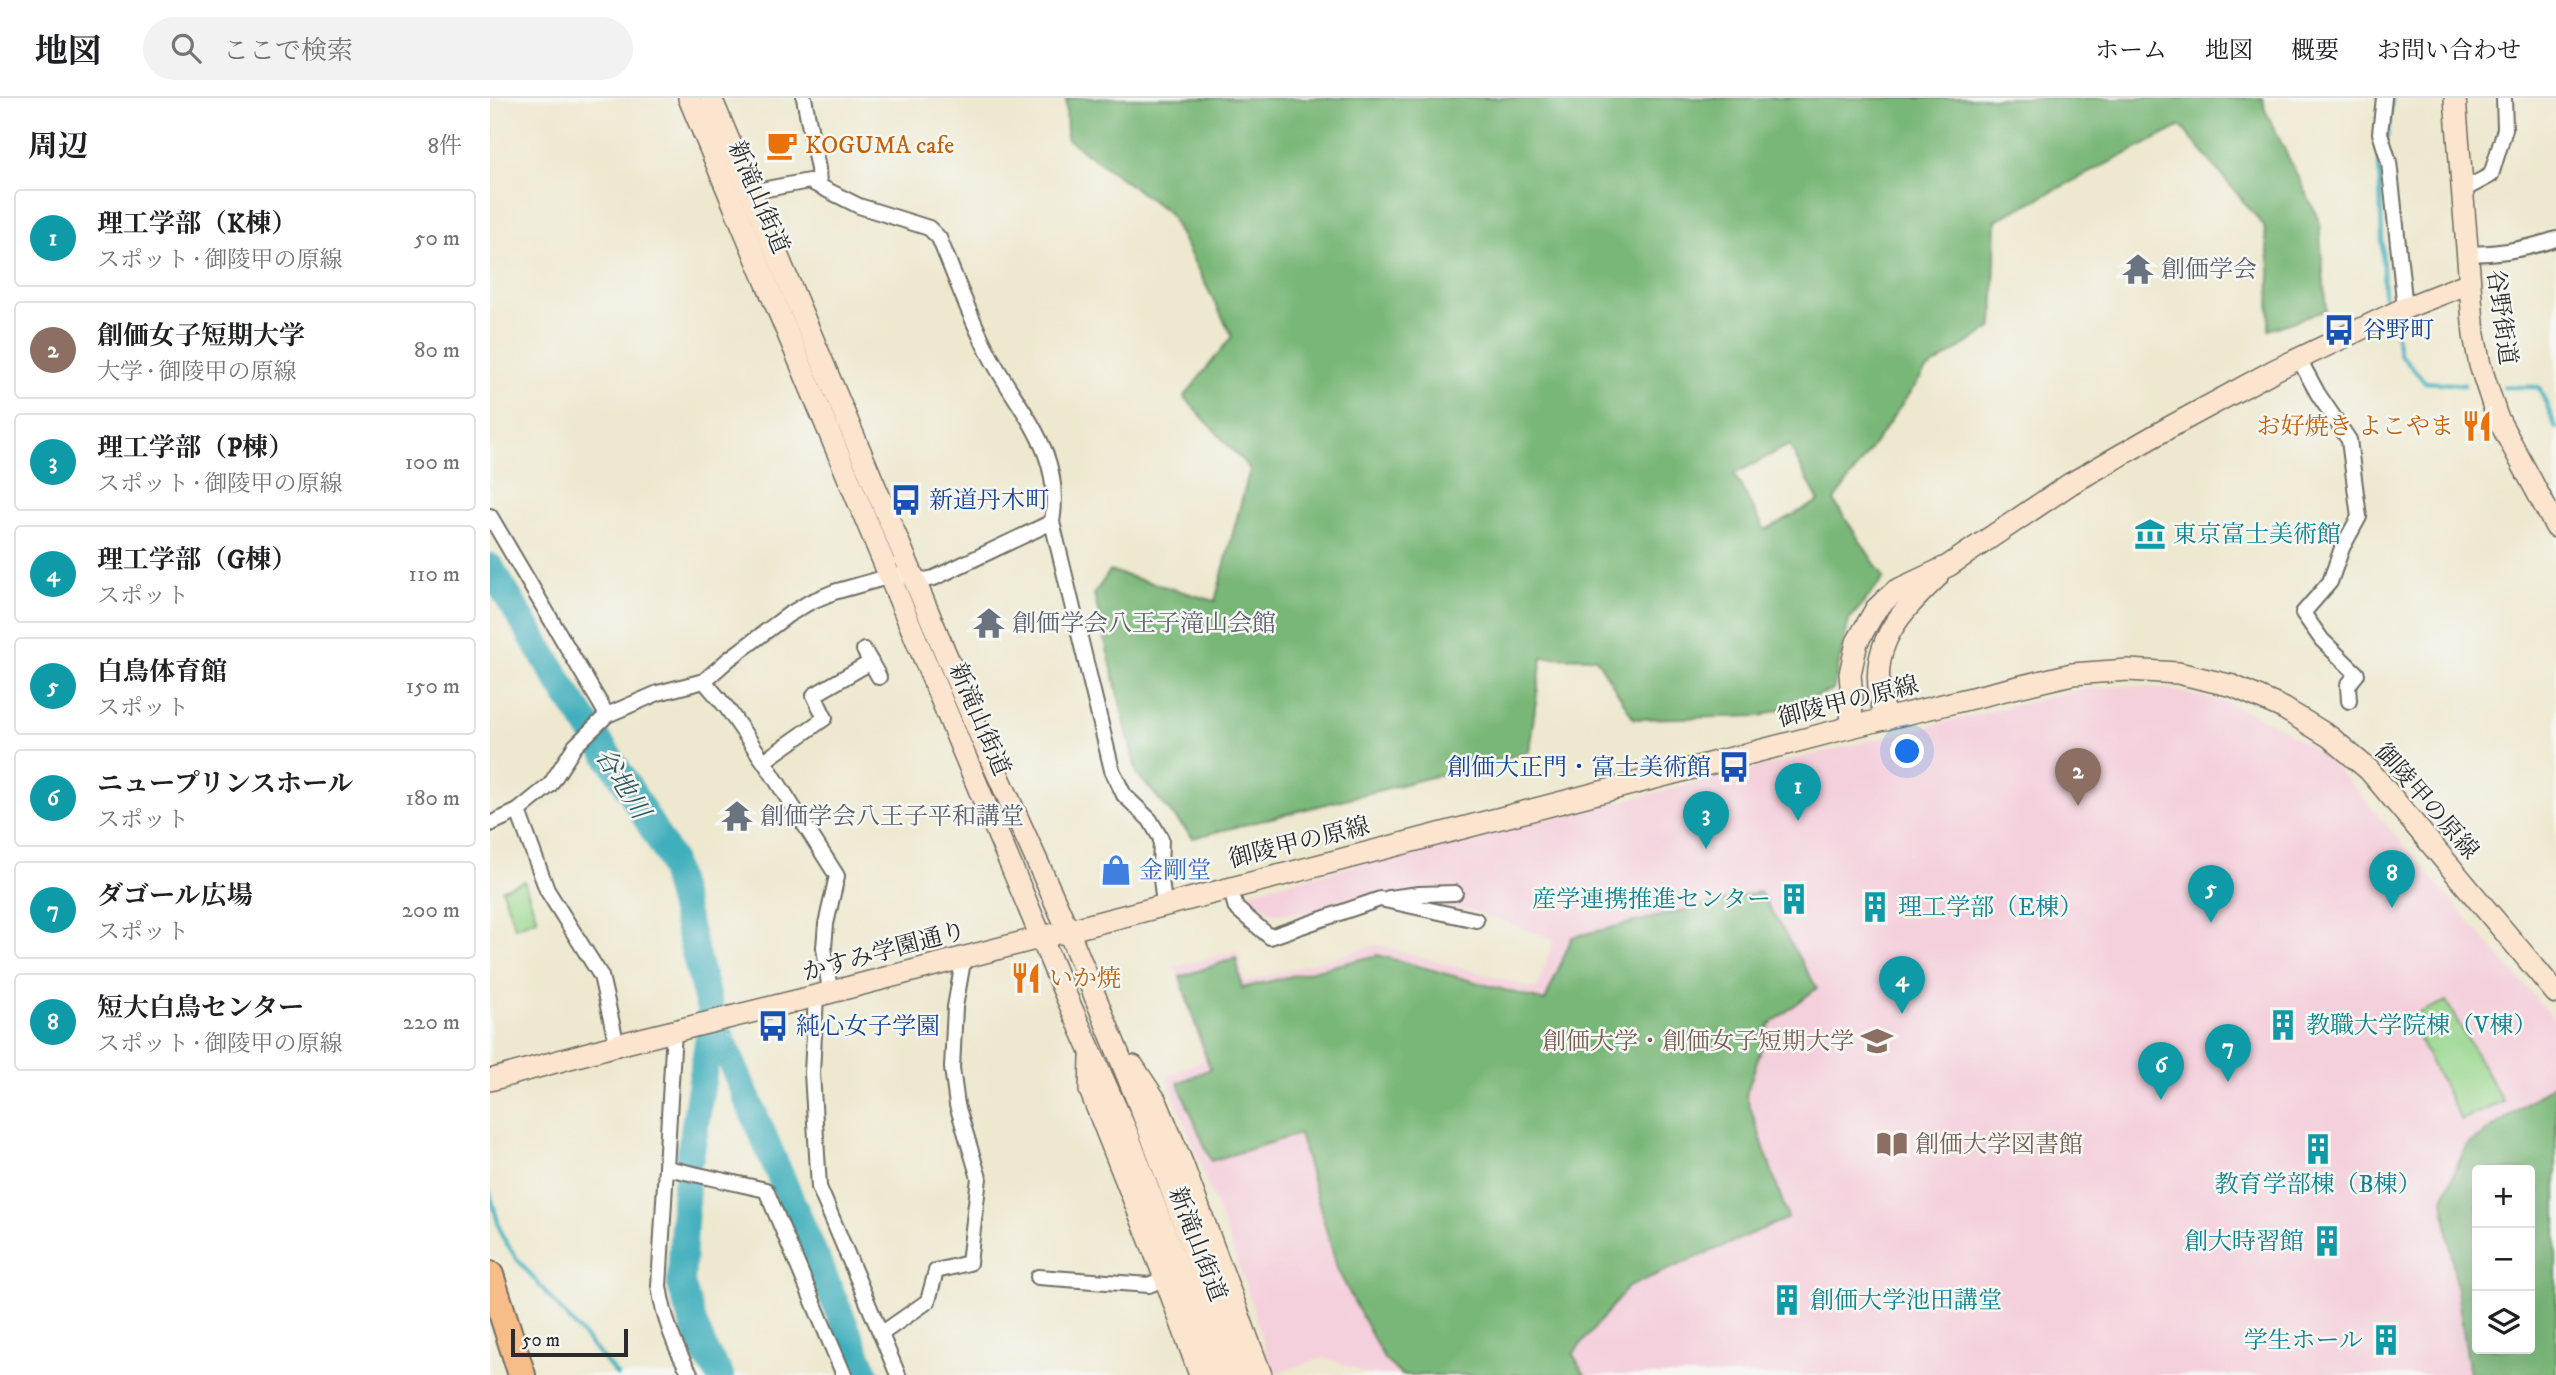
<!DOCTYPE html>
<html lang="ja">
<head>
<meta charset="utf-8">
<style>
  body { margin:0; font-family:"IM FELL DW Pica","Noto Serif JP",serif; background:#f2f2f2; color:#202124 }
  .controls { position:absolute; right:21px; bottom:21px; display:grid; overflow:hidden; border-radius:7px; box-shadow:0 7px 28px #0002 }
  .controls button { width:63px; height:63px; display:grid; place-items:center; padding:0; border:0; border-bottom:2px solid #e0e0e0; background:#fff; color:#202124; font:35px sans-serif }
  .scale { position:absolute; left:21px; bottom:18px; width:117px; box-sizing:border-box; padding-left:7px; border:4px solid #2b2b2b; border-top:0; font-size:19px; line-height:24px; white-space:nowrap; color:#2b2b2b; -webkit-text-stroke:5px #f6f6f2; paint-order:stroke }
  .you { position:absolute; left:1418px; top:654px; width:24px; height:24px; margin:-18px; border:5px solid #fff; border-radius:50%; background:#1a73e8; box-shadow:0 0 0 10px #1a73e833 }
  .badge { display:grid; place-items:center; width:46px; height:46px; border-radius:50%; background:#b5179e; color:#fff; font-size:23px; font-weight:700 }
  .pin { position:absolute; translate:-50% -58px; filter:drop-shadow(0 2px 4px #0008) }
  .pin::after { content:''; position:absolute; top:37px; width:24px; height:21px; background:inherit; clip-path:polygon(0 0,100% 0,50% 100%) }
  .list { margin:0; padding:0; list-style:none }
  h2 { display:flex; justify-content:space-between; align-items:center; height:91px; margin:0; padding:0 28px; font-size:30px }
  h2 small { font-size:23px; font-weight:400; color:#757577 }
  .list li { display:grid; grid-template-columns:46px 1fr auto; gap:21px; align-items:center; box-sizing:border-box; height:98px; margin:0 14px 14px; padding:0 14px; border:2px solid #e0e0e0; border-radius:7px }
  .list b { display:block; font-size:26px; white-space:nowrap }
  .list p { margin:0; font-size:23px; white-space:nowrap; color:#757577 }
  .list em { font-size:23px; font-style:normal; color:#757577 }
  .icon { flex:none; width:38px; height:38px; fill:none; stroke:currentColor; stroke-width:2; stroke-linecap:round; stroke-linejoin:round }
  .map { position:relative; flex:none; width:2066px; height:1277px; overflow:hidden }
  header { display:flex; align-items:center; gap:42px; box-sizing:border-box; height:98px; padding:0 35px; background:#fff; border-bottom:2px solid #e0e0e0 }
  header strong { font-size:33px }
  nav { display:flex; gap:38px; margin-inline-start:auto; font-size:24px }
  .search { width:490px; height:63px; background:#f2f2f2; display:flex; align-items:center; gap:18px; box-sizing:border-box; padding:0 24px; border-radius:38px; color:#757577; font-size:26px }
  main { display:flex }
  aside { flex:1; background:#fff }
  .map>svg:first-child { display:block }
</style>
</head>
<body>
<header>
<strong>地図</strong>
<div class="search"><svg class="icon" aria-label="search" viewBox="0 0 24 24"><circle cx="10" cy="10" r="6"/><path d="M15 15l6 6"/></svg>ここで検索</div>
<nav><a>ホーム</a><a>地図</a><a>概要</a><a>お問い合わせ</a></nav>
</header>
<main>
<aside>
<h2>周辺<small>8件</small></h2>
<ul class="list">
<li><span class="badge" style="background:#0f9aa8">1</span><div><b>理工学部（K棟）</b><p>スポット · 御陵甲の原線</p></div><em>50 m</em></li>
<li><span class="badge" style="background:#8d6e63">2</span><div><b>創価女子短期大学</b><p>大学 · 御陵甲の原線</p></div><em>80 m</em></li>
<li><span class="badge" style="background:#0f9aa8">3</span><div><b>理工学部（P棟）</b><p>スポット · 御陵甲の原線</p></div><em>100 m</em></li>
<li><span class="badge" style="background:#0f9aa8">4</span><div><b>理工学部（G棟）</b><p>スポット</p></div><em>110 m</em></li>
<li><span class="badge" style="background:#0f9aa8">5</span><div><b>白鳥体育館</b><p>スポット</p></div><em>150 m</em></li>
<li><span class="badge" style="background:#0f9aa8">6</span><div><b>ニュープリンスホール</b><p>スポット</p></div><em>180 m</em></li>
<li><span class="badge" style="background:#0f9aa8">7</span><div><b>ダゴール広場</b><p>スポット</p></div><em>200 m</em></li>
<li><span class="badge" style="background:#0f9aa8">8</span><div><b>短大白鳥センター</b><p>スポット · 御陵甲の原線</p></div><em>220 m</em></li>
</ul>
</aside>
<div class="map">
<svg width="2066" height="1277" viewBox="0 0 2066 1277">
  <rect width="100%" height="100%" fill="#f6f6f2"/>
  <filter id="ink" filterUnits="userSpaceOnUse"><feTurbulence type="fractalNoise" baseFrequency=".0143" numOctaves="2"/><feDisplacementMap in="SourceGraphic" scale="14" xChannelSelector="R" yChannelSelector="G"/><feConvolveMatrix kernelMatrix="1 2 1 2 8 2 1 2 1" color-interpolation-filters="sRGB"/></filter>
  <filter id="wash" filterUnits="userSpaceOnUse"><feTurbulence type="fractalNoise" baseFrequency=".00686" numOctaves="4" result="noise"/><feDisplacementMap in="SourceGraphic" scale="28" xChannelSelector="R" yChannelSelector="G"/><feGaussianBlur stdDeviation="1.57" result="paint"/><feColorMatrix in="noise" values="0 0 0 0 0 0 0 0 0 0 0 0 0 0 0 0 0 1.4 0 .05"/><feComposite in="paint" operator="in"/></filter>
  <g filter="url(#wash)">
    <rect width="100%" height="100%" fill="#ede8ce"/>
    <path fill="#f4cfdc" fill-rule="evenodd" d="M1637,588l40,3 57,13 51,22 48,31 36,38 197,229v353h-1187l-44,-18 -52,17 -29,-94 -77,-204 37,-16 -29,-93 62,-16 8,31 132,-37 160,44 17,-50 -87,-30 -193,4 -30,-20 838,-204zM1987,1072h53v179h-53z"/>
    <g fill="#97d68c" stroke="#61805c" stroke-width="2">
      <path d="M34,783l13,38 -22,8 -13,-38z"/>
      <path d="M1956,903l57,101 -42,18 -53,-102z"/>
    </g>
    <g fill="#79b778" stroke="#527152" stroke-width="2" fill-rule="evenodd">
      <path d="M576,0h1197l2,12 54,110 7,90 -57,20 1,-64 -6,-40 -83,-100 -185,94 -3,107 -67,43 -92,131 50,77 -35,42 -16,70 -72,26 -127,3 -38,-61 -54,-1 -13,95 -336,86 -56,-64 -43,-180 16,-23 105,30 35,-132 -66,-72 48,-61 -63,-123 -102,-74zM1299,347l30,56 -54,29 -31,-56z"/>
      <path d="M1270,794l57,96 -48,37 -23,70 42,123 -160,69 -55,67 12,21h-184l-17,-16 -46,-88 -39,-137 -88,27 -33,-78 32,-14 -30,-92 56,-19 6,30 136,-33 167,46 27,-64z"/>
      <path d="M2066,985v292h-86l-27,-176 23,-53zM1987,1072h53v179h-53z"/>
    </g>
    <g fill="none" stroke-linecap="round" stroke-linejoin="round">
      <g stroke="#40afbc" stroke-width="4.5">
        <path d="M1897,39l5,-39"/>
        <path d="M1891,54l-2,5 5,137 3,10"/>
        <path d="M1905,234l5,22 25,28 39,3"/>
        <path d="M2014,289h35l17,41"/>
        <path d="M0,1096l12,42 15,23 100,116"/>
      </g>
      <g stroke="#40afbc" stroke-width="28">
        <path d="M0,469l74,122 62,94 44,75 42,159 154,358"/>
        <path d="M200,1059l22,-140"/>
        <path d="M196,1088l-5,98 12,39 13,31 14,21"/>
      </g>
    </g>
  </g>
  <g filter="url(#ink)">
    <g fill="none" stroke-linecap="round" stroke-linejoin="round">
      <defs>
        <g id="street">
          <path d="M314,0l14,71 1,17"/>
          <path d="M1894,0l-4,35 9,29 16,146"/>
          <path d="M1973,92l28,-15 14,-46 -1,-31"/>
          <path d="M261,94l58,-11 50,25 70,22 10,10c16,38 30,77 49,114 30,59 76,98 64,170l60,248 12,25 26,25 11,19 -1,32 4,33"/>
          <path d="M1977,156c31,0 60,-5 89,-15"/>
          <path d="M1809,261l19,35 31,46 10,77 -17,31 -12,34 -27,31 19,27 35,34 -9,11 1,16"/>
          <path d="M0,418l117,199"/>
          <path d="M374,552l15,27"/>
          <path d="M214,583l23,27 42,61 68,107 -11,48 -2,23 6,45"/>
          <path d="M274,663l61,-43 -11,-23 57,-33"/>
          <path d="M28,713l29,79 54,86 16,69"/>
          <path d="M0,726l28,-13 32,-26 25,-39 32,-31 51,-22 46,-12 25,-22 59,-44 22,-13 24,-10 57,-16 21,-1 12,5 10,-2 118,-56"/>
          <path d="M740,789l6,21 34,29 110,-38 96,21"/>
          <path d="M899,800l30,-4 36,-1"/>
          <path d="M326,898l-4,77 7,114 79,188"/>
          <path d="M184,933l-15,255c5,33 15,61 32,89"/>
          <path d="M177,1070l99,22 78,185"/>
          <path d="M548,1179l111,8 16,-7"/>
          <path d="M391,1236l47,-33 8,-30 33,-8 10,-85 -22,-73 -5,-37 3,-61 9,-51"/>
        </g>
        <g id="secondary">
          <path d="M199,0l370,882 68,153 92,242"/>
          <path d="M221,0l269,637 88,195 79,194 93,251"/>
          <path d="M1965,0l19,237 6,30 17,52 59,110"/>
          <path d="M1396,621c-22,-65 5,-98 51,-142"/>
          <path d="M1361,629l1,-30 -2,-23 7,-32 19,-33 19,-18 53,-25 122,-82 100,-57 105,-57 130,-62 64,-25"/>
          <path d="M601,960l-1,32 75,188 35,97"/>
          <path d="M643,968l23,35 26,62 79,212"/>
          <path d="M0,982l127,-35 199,-49 1035,-269 221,-53 56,-4 50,3 55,13 50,22 47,29 39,33 187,223"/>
        </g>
        <path id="highway" d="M0,1177l32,100"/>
      </defs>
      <use href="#street" stroke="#6f6d64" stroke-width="18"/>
      <use href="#secondary" stroke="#6f6d64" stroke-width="24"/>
      <use href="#highway" stroke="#6f6d64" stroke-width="30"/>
      <use href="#street" stroke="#fff" stroke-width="14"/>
      <use href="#secondary" stroke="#fce5cf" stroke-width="21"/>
      <use href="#highway" stroke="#f7bd88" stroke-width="26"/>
    </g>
  </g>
  <defs>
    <symbol id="cafe-bare" viewBox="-9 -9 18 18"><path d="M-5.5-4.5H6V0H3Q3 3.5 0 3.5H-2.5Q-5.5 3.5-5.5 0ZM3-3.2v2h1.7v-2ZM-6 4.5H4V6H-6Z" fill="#e8710a" stroke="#f6f6f2" stroke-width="2.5" paint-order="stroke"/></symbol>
    <symbol id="temple-bare" viewBox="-9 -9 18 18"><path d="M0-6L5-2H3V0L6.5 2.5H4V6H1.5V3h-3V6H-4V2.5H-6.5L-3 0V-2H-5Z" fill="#6b7280" stroke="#f6f6f2" stroke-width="2.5" paint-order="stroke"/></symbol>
    <symbol id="bus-bare" viewBox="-9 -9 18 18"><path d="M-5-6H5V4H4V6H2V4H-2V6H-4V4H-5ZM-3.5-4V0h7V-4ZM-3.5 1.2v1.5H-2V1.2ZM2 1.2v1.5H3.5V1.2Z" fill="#1a4fb4" stroke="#f6f6f2" stroke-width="2.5" paint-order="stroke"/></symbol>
    <symbol id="restaurant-bare" viewBox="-9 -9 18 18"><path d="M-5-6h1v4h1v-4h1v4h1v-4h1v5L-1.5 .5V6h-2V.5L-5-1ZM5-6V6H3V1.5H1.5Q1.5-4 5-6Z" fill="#e8710a" stroke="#f6f6f2" stroke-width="2.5" paint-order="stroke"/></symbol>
    <symbol id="museum-bare" viewBox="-9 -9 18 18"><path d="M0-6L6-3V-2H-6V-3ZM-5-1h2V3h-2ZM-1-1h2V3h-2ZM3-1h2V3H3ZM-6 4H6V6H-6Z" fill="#0f9aa8" stroke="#f6f6f2" stroke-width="2.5" paint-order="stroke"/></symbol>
    <symbol id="shop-bare" viewBox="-9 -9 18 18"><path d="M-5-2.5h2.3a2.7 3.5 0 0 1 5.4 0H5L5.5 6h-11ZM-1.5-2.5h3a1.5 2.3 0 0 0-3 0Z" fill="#3f7fe0" stroke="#f6f6f2" stroke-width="2.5" paint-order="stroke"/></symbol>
    <symbol id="building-bare" viewBox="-9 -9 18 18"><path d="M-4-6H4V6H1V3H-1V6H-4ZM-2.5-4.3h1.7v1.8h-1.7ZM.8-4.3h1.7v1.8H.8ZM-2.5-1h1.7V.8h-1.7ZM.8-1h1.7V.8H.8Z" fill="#0f9aa8" stroke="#f6f6f2" stroke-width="2.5" paint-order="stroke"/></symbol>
    <symbol id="university-bare" viewBox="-9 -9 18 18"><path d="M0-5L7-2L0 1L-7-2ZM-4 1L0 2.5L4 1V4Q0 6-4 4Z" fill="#8d6e63" stroke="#f6f6f2" stroke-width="2.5" paint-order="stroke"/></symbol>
    <symbol id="library-bare" viewBox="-9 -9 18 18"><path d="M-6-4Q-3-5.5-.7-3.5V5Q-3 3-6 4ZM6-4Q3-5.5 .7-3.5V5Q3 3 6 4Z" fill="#8d6e63" stroke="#f6f6f2" stroke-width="2.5" paint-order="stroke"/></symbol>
  </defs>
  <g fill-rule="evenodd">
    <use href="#cafe-bare" x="270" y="25" width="44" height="44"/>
    <use href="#temple-bare" x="1626" y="149" width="44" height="44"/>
    <use href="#bus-bare" x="1827" y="210" width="44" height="44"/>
    <use href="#restaurant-bare" x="1965" y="306" width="44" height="44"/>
    <use href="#bus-bare" x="394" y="380" width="44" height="44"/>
    <use href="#museum-bare" x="1638" y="414" width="44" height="44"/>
    <use href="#temple-bare" x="477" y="503" width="44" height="44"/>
    <use href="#bus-bare" x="1222" y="647" width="44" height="44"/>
    <use href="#temple-bare" x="225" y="696" width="44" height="44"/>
    <use href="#shop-bare" x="604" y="750" width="44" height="44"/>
    <use href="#building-bare" x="1282" y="779" width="44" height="44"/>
    <use href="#building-bare" x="1363" y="787" width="44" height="44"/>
    <use href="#restaurant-bare" x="514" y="858" width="44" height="44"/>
    <use href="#building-bare" x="1771" y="905" width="44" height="44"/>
    <use href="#bus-bare" x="261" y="906" width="44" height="44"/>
    <use href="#university-bare" x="1365" y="921" width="44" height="44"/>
    <use href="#library-bare" x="1380" y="1024" width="44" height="44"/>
    <use href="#building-bare" x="1806" y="1029" width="44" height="44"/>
    <use href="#building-bare" x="1815" y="1121" width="44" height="44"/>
    <use href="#building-bare" x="1275" y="1180" width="44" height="44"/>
    <use href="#building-bare" x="1874" y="1220" width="44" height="44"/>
  </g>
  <g text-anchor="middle" stroke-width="5" stroke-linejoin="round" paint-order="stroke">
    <g font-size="24" fill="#c56008" stroke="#f6f6f2" text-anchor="start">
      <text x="315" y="55">KOGUMA cafe</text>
      <text x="1964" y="336" text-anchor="end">お好焼き よこやま</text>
      <text x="559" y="888">いか焼</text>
    </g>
    <g font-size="24" fill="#2b2b2b" stroke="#f6f6f2">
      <text transform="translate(269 99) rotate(67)" y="8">新滝山街道</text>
      <text transform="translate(2012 219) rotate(82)" y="8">谷野街道</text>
      <text transform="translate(1358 603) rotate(-14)" y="8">御陵甲の原線</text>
      <text transform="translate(490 621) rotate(67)" y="8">新滝山街道</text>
      <text transform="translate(1937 703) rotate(49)" y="8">御陵甲の原線</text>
      <text transform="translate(809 744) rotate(-14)" y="8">御陵甲の原線</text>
      <text transform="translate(394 853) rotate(-15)" y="8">かすみ学園通り</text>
      <text transform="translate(708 1146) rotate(69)" y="8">新滝山街道</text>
    </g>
    <g font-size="24" fill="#5b616d" stroke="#f6f6f2" text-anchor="start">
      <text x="1671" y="179">創価学会</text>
      <text x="522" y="533">創価学会八王子滝山会館</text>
      <text x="270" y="726">創価学会八王子平和講堂</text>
    </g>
    <g font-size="24" fill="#164399" stroke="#f6f6f2" text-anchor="start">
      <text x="1872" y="240">谷野町</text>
      <text x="439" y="410">新道丹木町</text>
      <text x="1221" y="677" text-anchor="end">創価大正門・富士美術館</text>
      <text x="306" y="936">純心女子学園</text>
    </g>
    <g font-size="24" fill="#0d838f" stroke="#f6f6f2" text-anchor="start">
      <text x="1683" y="444">東京富士美術館</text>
      <text x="1281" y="809" text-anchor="end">産学連携推進センター</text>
      <text x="1408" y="817">理工学部（E棟）</text>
      <text x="1816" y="935">教職大学院棟（V棟）</text>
      <text x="1828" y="1094" text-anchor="middle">教育学部棟（B棟）</text>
      <text x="1814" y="1151" text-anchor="end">創大時習館</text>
      <text x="1320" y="1210">創価大学池田講堂</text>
      <text x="1873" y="1250" text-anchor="end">学生ホール</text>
    </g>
    <g font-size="24" fill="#366cbe" stroke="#f6f6f2" text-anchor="start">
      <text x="649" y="780">金剛堂</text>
    </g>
    <g font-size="24" fill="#785e54" stroke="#f6f6f2" text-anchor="end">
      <text x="1364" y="951">創価大学・創価女子短期大学</text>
      <text x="1425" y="1054" text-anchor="start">創価大学図書館</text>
    </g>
    <g font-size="26" font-style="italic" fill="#32595e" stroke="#f6f6f2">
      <text transform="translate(133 685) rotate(58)" y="9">谷地川</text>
    </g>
  </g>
</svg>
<div class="controls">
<button>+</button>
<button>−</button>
<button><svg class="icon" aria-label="layers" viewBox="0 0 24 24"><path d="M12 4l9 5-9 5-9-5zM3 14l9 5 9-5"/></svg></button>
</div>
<div class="scale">50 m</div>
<div class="you"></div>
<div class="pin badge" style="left:1308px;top:723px;background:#0f9aa8">1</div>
<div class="pin badge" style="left:1588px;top:708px;background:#8d6e63">2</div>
<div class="pin badge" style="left:1216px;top:751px;background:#0f9aa8">3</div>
<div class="pin badge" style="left:1412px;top:916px;background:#0f9aa8">4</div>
<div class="pin badge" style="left:1721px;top:825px;background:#0f9aa8">5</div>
<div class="pin badge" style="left:1671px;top:1002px;background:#0f9aa8">6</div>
<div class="pin badge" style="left:1738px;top:984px;background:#0f9aa8">7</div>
<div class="pin badge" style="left:1902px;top:810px;background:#0f9aa8">8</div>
</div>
</main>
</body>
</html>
